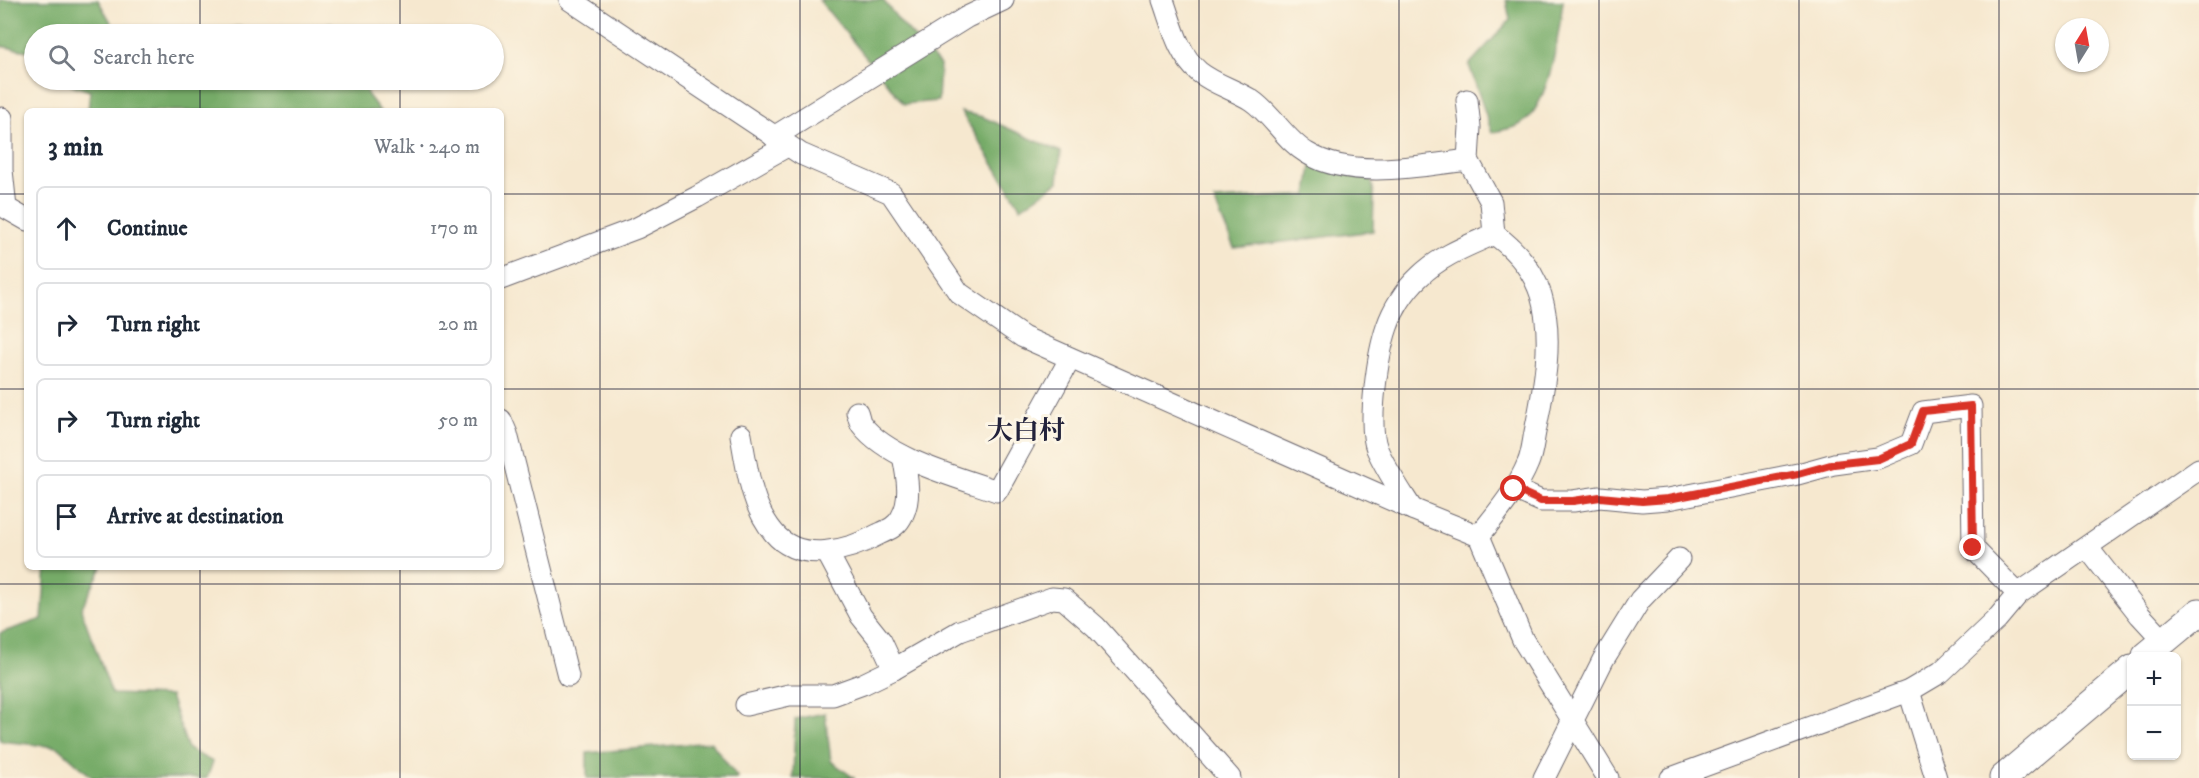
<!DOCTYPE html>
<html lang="en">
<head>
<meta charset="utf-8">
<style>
  body { margin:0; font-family:"IM FELL DW Pica","Noto Serif SC",serif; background:#f2f2f3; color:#1f2937 }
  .controls { position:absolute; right:18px; bottom:18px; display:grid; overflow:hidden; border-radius:9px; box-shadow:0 2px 4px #0004 }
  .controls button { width:54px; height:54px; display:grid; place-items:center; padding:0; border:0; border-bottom:2px solid #e0e1e3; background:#fff; color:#1f2937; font:30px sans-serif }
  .compass { position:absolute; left:2055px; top:18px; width:54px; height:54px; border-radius:50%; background:#fff; box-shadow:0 2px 4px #0004; rotate:11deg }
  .stop { position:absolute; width:18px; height:18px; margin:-14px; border:4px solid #d93025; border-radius:50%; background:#fff }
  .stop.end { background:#d93025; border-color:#fff; box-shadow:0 2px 6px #0008 }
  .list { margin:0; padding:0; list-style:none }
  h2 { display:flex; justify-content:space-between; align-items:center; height:78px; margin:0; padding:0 24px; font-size:26px }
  h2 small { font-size:20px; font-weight:400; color:#747a83 }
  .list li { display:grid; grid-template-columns:39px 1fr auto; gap:18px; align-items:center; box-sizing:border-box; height:84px; margin:0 12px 12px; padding:0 12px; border:2px solid #e0e1e3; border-radius:9px }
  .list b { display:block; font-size:22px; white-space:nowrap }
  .list em { font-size:20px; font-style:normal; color:#747a83 }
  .icon { flex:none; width:33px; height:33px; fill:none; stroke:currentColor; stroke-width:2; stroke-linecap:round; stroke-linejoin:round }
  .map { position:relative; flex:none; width:2199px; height:778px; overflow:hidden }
  .search { position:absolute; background:#fff; box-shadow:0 2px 4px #0004; left:24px; top:24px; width:480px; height:66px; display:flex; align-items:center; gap:15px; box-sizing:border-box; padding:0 21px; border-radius:33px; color:#747a83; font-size:22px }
  .panel { position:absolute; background:#fff; box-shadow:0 2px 4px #0004; left:24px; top:108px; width:480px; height:462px; border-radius:9px }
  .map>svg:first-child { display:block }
</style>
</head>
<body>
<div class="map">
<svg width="2199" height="778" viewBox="0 0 2199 778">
  <rect width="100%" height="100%" fill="#fcf5e5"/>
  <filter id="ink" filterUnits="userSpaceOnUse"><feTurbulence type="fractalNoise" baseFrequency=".0167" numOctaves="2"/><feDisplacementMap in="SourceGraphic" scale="12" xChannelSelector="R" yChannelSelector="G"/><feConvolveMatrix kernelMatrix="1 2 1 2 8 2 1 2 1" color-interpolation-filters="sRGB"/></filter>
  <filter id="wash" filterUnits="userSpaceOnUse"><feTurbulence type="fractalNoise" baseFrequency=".008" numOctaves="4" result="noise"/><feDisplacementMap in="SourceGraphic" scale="24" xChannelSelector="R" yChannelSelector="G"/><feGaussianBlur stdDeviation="1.35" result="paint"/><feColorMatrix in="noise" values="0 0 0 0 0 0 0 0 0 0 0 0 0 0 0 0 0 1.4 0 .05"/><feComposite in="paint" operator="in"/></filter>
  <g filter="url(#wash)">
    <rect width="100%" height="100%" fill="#f6e8cf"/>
    <g fill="#76ab68" stroke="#4c6652" stroke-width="1.5">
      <path d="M0,0h98l20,34h-84v18l-34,-6z"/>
      <path d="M819,0h64l18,23 39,42 -2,36 -34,3z"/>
      <path d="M1506,0l57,1c-4,30 -13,109 -44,124 -8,4 -18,5 -27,8l-23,-68 41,-45z"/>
      <path d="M332,23l13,11h-135l26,-7 51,4z"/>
      <path d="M57,80h308l2,14 13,17h-292l2,-20z"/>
      <path d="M961,112l22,5 78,35 -3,30 -37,26z"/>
      <path d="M1311,166l59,7 4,20 -1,38 -139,17 -20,-48 93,-5z"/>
      <path d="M46,567h56l-21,42 31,85 58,2 18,53 25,13 -6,16h-114l-35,-31 -58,-6v-108l42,-14z"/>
      <path d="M825,713l6,48 23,17h-61l2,-59z"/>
      <path d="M711,742l27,36h-151v-25z"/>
    </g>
  </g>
  <g filter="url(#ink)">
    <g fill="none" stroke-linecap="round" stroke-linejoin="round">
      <defs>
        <g id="minor">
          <path d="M570,0l231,154 90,39 68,100 64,44 389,172 67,27 44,104 85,138"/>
          <path d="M1163,0c9,25 15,54 36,72 15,12 36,18 52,28 21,14 34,40 56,53 44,27 113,13 161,7"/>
          <path d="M2,118v52l4,38 21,12"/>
          <path d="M774,137l193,-120 36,-17"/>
          <path d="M501,279l136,-51 60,-31 90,-51"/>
          <path d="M857,412c2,4 2,10 5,13 26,34 95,52 135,66l73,-132"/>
          <path d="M501,420l6,14 61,242"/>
          <path d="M741,435c6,33 10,71 33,98 26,31 75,18 105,1 9,-4 17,-7 22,-16 11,-18 6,-42 2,-62"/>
          <path d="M1514,489l27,12h32l27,-4 42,4 26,-2 130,-25 36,-10 44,-6 33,-14 12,-32 48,-6 2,142 45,46"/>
          <path d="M1412,509c-12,-19 -26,-39 -35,-60 -10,-25 1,-96 10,-122 6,-18 18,-37 32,-50 21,-21 48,-31 75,-43l-3,-32 -23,-42 2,-33 -3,-27"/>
          <path d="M1479,536c18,-23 38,-46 49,-73 4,-9 5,-21 7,-31 9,-43 19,-94 6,-137 -8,-25 -26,-46 -47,-61"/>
          <path d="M2087,547l53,68 24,26"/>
          <path d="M827,552l34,64 20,25 13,28"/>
          <path d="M1909,691l27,87"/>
          <path d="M746,705l43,-10h44l30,-11 31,-15 66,-38 92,-33 12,1 32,28 134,151"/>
          <path d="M1544,778l59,-118 37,-60 39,-41"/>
          <path d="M1671,778l238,-87 32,-19 56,-53 21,-25 181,-125"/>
        </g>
        <g id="major">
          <path d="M2146,656l53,-44"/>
          <path d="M2003,778l129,-109"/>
        </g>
      </defs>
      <use href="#minor" stroke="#6c676f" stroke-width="23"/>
      <use href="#major" stroke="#6c676f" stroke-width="29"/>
      <use href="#minor" stroke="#fff" stroke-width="21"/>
      <use href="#major" stroke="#fff" stroke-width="27"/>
    </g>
  </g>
  <g fill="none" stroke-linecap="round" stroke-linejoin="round" filter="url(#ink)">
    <path stroke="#d93025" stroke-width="8" d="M1514,489l27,12h32l27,-4 42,4 26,-2 130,-25 36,-10 44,-5 33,-15 12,-33 48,-5 2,142"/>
  </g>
  <path fill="none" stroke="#22223b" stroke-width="1.5" stroke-opacity="0.55" d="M200,0v34M400,0v34M600,0v778M800,0v778M1000,0v778M1199,0v778M1399,0v778M1599,0v778M1799,0v778M1999,0v778M200,80v31M400,80v31M0,194h27M501,194h1698M0,389h27M501,389h1698M200,567v211M400,567v211M0,584h2199"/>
  <g text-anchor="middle" stroke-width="6" stroke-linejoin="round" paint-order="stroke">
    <g font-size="26" font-weight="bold" fill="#22223b" stroke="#fcf5e5">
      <text x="1026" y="439">大白村</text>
    </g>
  </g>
</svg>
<div class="controls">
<button>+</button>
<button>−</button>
</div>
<svg class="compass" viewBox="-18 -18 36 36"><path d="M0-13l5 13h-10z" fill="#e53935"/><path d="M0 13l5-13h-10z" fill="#747a83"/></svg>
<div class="stop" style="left:1514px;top:489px"></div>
<div class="stop end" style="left:1973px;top:548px"></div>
<div class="search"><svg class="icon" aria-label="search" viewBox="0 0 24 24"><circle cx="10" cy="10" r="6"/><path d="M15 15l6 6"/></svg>Search here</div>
<section class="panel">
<h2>3 min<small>Walk · 240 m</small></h2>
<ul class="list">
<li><svg class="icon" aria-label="ahead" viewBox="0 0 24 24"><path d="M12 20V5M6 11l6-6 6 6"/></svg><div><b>Continue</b></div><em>170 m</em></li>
<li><svg class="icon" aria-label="right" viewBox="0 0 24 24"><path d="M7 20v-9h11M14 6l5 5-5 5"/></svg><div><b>Turn right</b></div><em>20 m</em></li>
<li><svg class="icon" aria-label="right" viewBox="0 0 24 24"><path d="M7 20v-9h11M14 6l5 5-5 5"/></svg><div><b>Turn right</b></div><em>50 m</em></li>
<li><svg class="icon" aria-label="arrive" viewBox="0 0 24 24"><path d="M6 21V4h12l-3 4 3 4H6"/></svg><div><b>Arrive at destination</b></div></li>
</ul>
</section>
</div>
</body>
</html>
